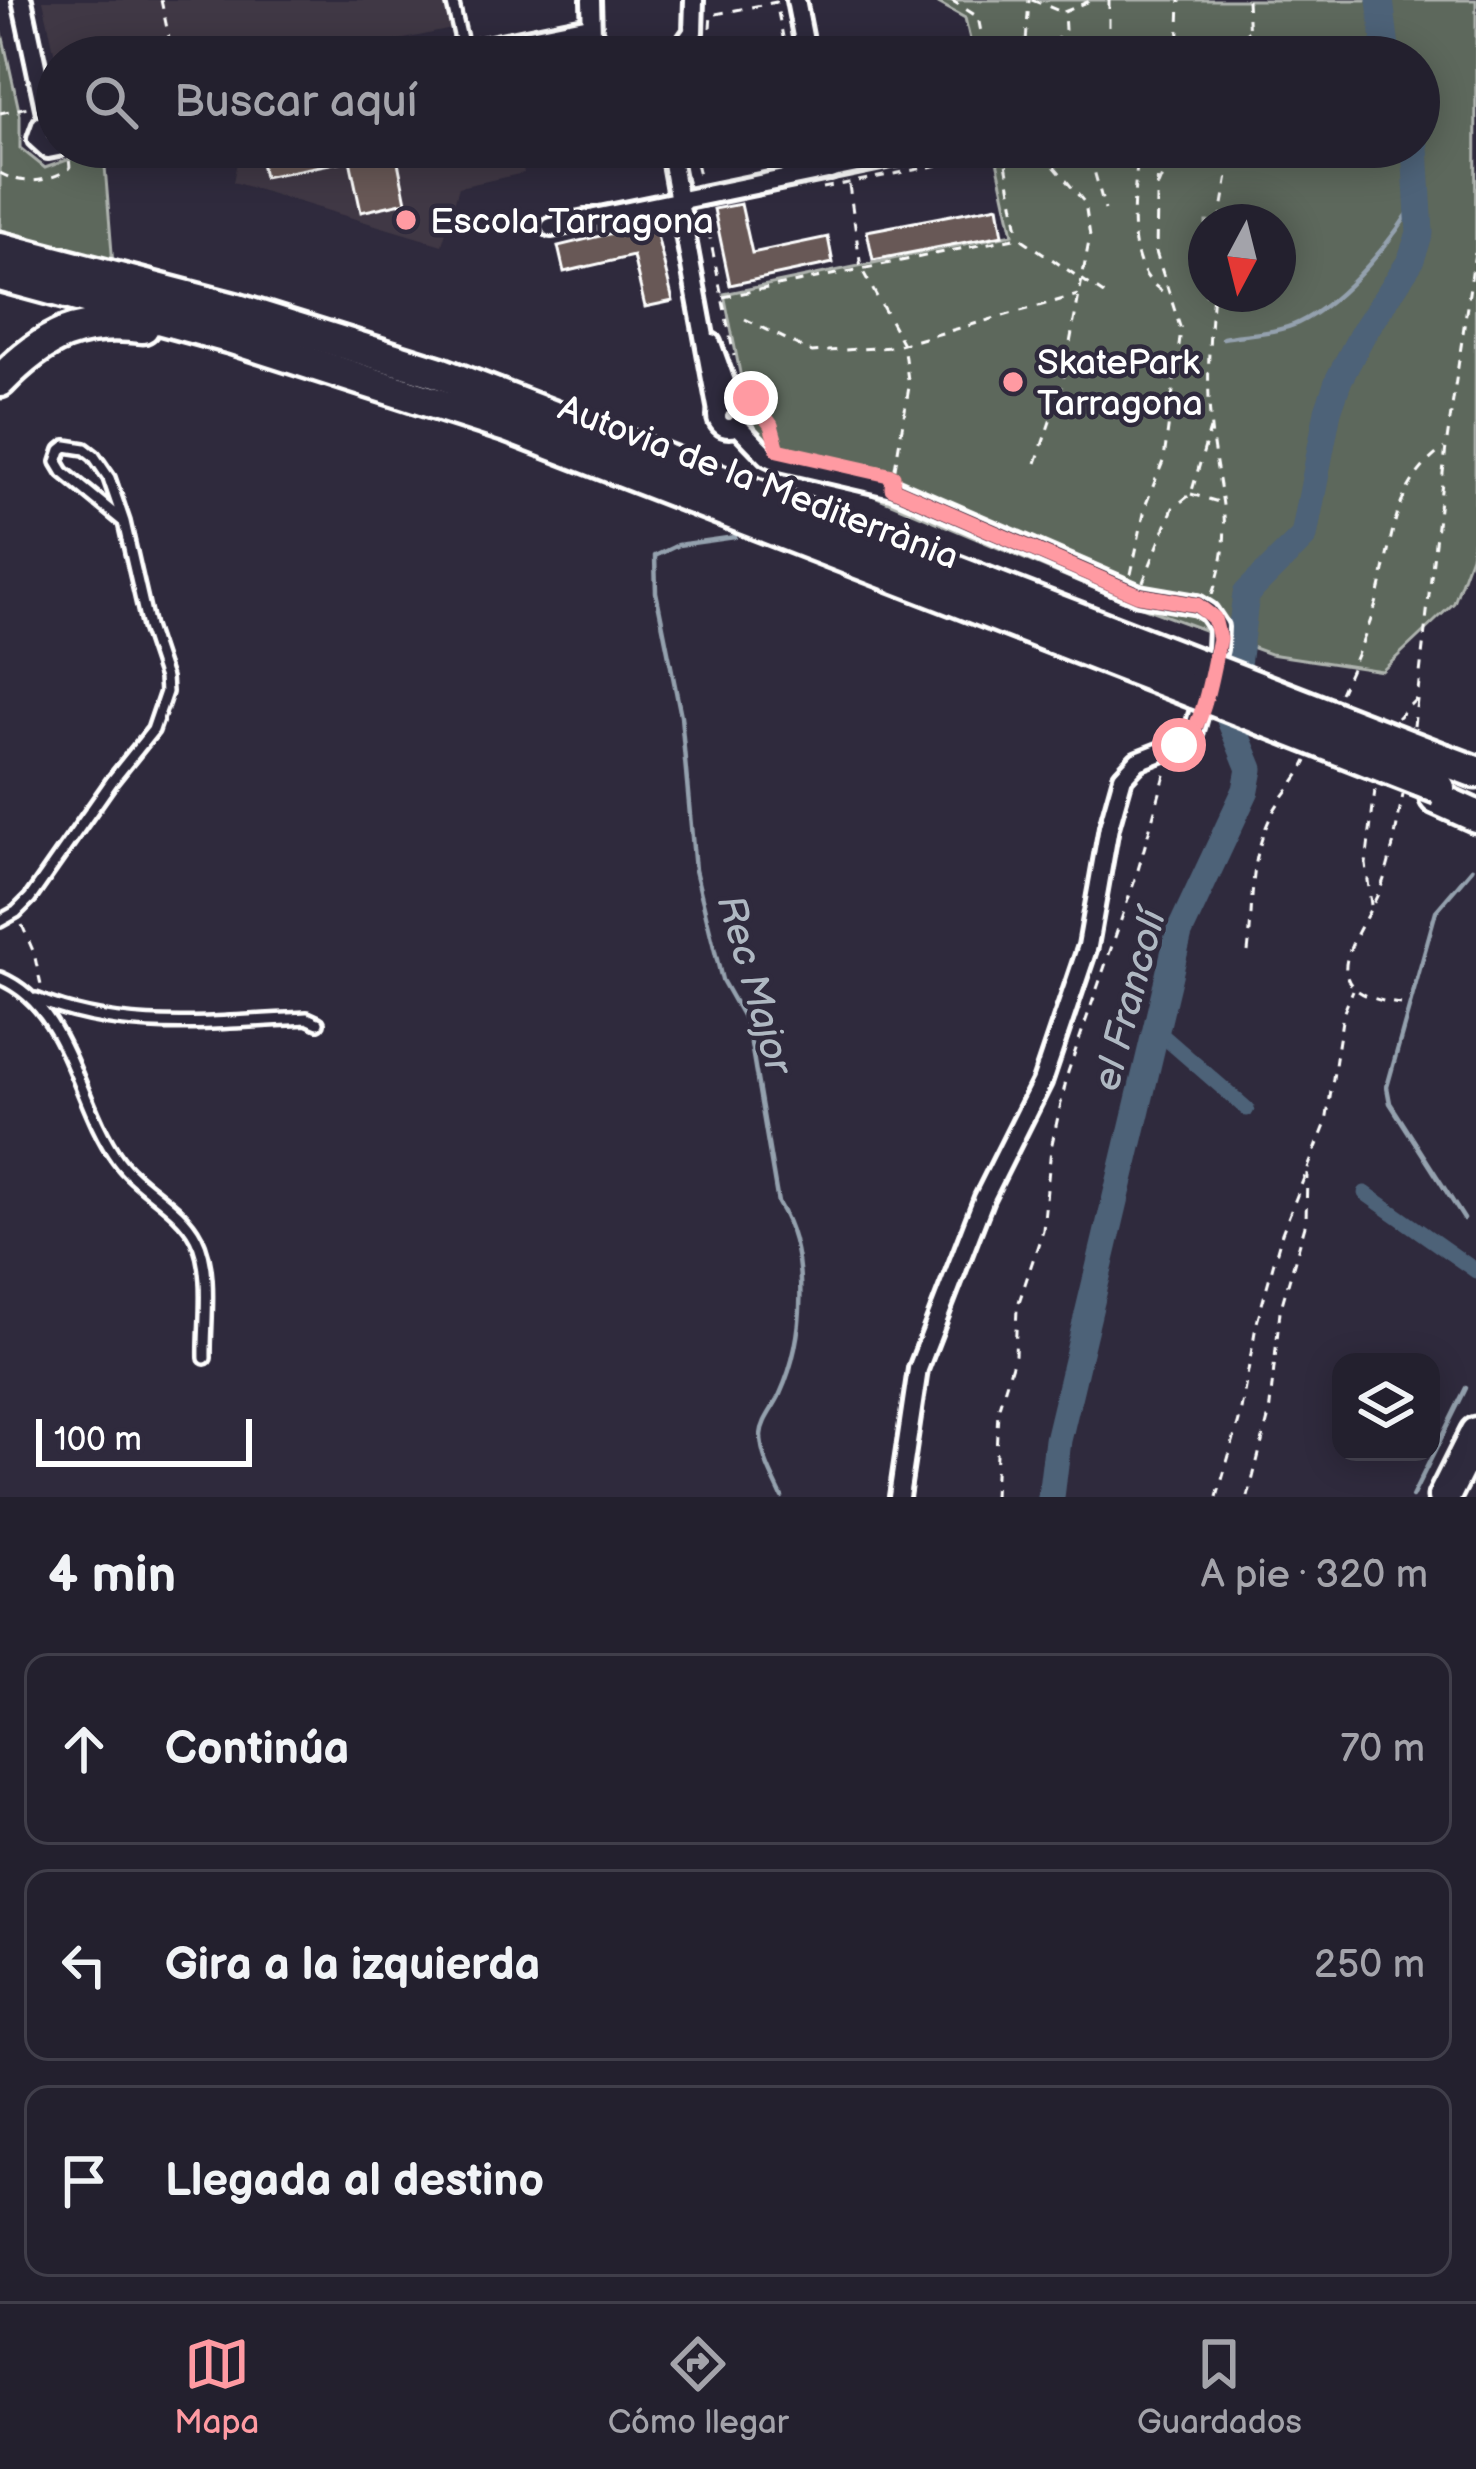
<!DOCTYPE html>
<html lang="es">
<head>
<meta charset="utf-8">
<style>
  body { margin:0; font-family:"Balsamiq Sans",sans-serif; background:#2b2836; color:#f1f3f6 }
  .controls { position:absolute; right:36px; bottom:36px; display:grid; overflow:hidden; border-radius:24px; box-shadow:0 6px 30px #0003 }
  .controls button { width:108px; height:108px; display:grid; place-items:center; padding:0; border:0; border-bottom:3px solid #403e4a; background:#23202e; color:#f1f3f6; font:60px sans-serif }
  .compass { position:absolute; left:1188px; top:204px; width:108px; height:108px; border-radius:50%; background:#23202e; box-shadow:0 6px 30px #0003; rotate:187deg }
  .scale { position:absolute; left:36px; bottom:30px; width:216px; box-sizing:border-box; padding-left:12px; border:6px solid #fff; border-top:0; font-size:33px; line-height:42px; white-space:nowrap; color:#fff; -webkit-text-stroke:9px #2f2a3d; paint-order:stroke }
  .stop { position:absolute; width:36px; height:36px; margin:-27px; border:9px solid #ff9aa2; border-radius:50%; background:#fff }
  .stop.end { background:#ff9aa2; border-color:#fff; box-shadow:0 3px 12px #0008 }
  .list { margin:0; padding:0; list-style:none }
  h2 { display:flex; justify-content:space-between; align-items:center; height:156px; margin:0; padding:0 48px; font-size:51px }
  h2 small { font-size:39px; font-weight:400; color:#a3a3aa }
  .list li { display:grid; grid-template-columns:78px 1fr auto; gap:36px; align-items:center; box-sizing:border-box; height:192px; margin:0 24px 24px; padding:0 24px; border:3px solid #403e4a; border-radius:24px }
  .list b { display:block; font-size:45px; white-space:nowrap }
  .list em { font-size:39px; font-style:normal; color:#a3a3aa }
  .icon { flex:none; width:66px; height:66px; fill:none; stroke:currentColor; stroke-width:2; stroke-linecap:round; stroke-linejoin:round }
  .map { position:relative; flex:none; width:1476px; height:1497px; overflow:hidden }
  .search { position:absolute; background:#23202e; box-shadow:0 6px 30px #0003; left:36px; right:36px; top:36px; height:132px; display:flex; align-items:center; gap:30px; box-sizing:border-box; padding:0 42px; border-radius:66px; color:#a3a3aa; font-size:45px }
  .sheet { height:804px; background:#23202e }
  nav { display:flex; justify-content:space-around; align-items:center; box-sizing:border-box; height:168px; border-top:3px solid #403e4a; background:#23202e; font-size:33px; color:#a3a3aa }
  nav a { display:grid; justify-items:center; gap:6px }
  nav .on { color:#ff9aa2 }
  .map>svg:first-child { display:block }
</style>
</head>
<body>
<div class="map">
<svg width="1476" height="1497" viewBox="0 0 1476 1497">
  <rect width="100%" height="100%" fill="#2f2a3d"/>
  <filter id="ink" filterUnits="userSpaceOnUse"><feTurbulence type="fractalNoise" baseFrequency=".00833" numOctaves="2"/><feDisplacementMap in="SourceGraphic" scale="24" xChannelSelector="R" yChannelSelector="G"/><feConvolveMatrix kernelMatrix="1 2 1 2 8 2 1 2 1" color-interpolation-filters="sRGB"/></filter>
  <g filter="url(#ink)">
    <g fill="#403844">
      <path d="M43,0h418l5,26 -147,31h-262v8z"/>
      <path d="M240,147h279l5,26 -65,14 -17,58 -209,-63z"/>
    </g>
    <g fill="#5d675c" stroke="#aeb3ae" stroke-width="3" fill-rule="evenodd">
      <path d="M933,0h543l-1,530 -4,26 -17,47 -72,68 -112,-17 -150,-55 -353,-148 -13,-9 -30,-148 289,-60 -19,-87h425v-90h-445l-9,-39zM1206,222h72v72h-72z"/>
      <path d="M0,24l20,91v33l25,20 36,-13 23,-1 9,111 -113,-30z"/>
    </g>
    <g fill="none" stroke-linecap="round" stroke-linejoin="round">
      <g stroke="#94a1ae" stroke-width="4.5">
        <path d="M1223,338c23,-4 55,-5 75,-15 46,-22 99,-87 123,-131"/>
        <path d="M735,537l-57,8 -23,11 1,36 25,124 14,154 27,110 26,46 30,177c32,52 27,136 2,191 -6,14 -18,26 -19,41 0,22 12,42 21,62"/>
        <path d="M1464,1219l-74,-116 -3,-16 49,-176 36,-42"/>
        <path d="M1412,1497l54,-109"/>
      </g>
      <g stroke="#4d6278" stroke-width="15">
        <path d="M1155,1029l92,80"/>
        <path d="M1365,1193l111,78"/>
      </g>
      <g stroke="#4d6278" stroke-width="27">
        <path d="M1380,0l7,57"/>
        <path d="M1051,1497l7,-57 121,-507 67,-143 4,-21 -20,-49 16,-126 58,-58 24,-125 11,-32 23,-44 48,-73 10,-29 -5,-86"/>
      </g>
    </g>
    <g fill="#675956" stroke="#fff" stroke-width="3">
      <path d="M258,147h137l11,55 -45,10 -11,-52 -86,17z"/>
      <path d="M741,204l11,49 76,-16 5,26 -103,22 -16,-76z"/>
      <path d="M998,206l5,29 -130,25 -6,-29z"/>
      <path d="M654,223l19,78 -28,6 -12,-51 -69,16 -6,-26z"/>
    </g>
    <g fill="none" stroke-linecap="round" stroke-linejoin="round">
      <defs>
        <g id="lane">
          <path d="M452,0l12,52"/>
          <path d="M0,921l16,-9 14,-14 82,-117 41,-51 13,-38 -1,-14 -17,-51 -24,-105 -15,-44 -15,-22 -9,-7 -19,-3 -5,4 -4,12 6,10 61,50"/>
          <path d="M0,978c70,29 76,125 118,182 21,29 62,46 78,78 17,33 8,85 9,120"/>
          <path d="M36,999c87,36 179,23 271,19l11,5"/>
        </g>
        <g id="street">
          <path d="M22,0l26,122"/>
          <path d="M591,0l1,34 19,23"/>
          <path d="M796,0l11,57"/>
          <path d="M437,57l153,-31"/>
          <path d="M675,57l18,-25 1,-32"/>
          <path d="M57,124l-15,1 -5,14 11,10 10,-2"/>
          <path d="M669,147l49,265"/>
          <path d="M825,147l5,23"/>
          <path d="M551,227l388,-80"/>
          <path d="M711,343l22,61"/>
          <circle cx="729" cy="416" r="12"/>
          <path d="M737,425l30,31 13,6 112,26 247,107 58,10 11,7 10,15 -1,22 -24,85 -14,11 -41,16 -15,16 -14,50 -21,119 -46,136 -58,116 -66,171 -19,128"/>
        </g>
        <g id="highway">
          <path d="M0,248l238,62 199,62 767,295"/>
          <path d="M0,275l232,63 277,89 687,266"/>
          <path d="M0,381c45,-46 78,-62 143,-54"/>
          <path d="M1444,760l32,12"/>
          <path d="M1436,798l40,18"/>
          <path d="M1444,1497l32,-64"/>
        </g>
      </defs>
      <use href="#lane" stroke="#fff" stroke-width="18"/>
      <use href="#street" stroke="#fff" stroke-width="26"/>
      <use href="#highway" stroke="#fff" stroke-width="39"/>
      <g stroke="#fff" stroke-width="3" stroke-dasharray="9 9" stroke-linecap="butt">
        <path d="M161,0l12,57"/>
        <path d="M951,0l27,17 8,40"/>
        <path d="M1032,0l30,12"/>
        <path d="M1109,0v45l4,12"/>
        <path d="M1247,0l3,57"/>
        <path d="M710,28l1,-13 65,-13 11,55"/>
        <path d="M697,57l8,-14"/>
        <path d="M1025,57l4,-57"/>
        <path d="M1041,57l24,-27 -1,-18 28,-12"/>
        <path d="M1178,57l2,-57"/>
        <path d="M1217,57l31,-26"/>
        <path d="M0,113l28,-6"/>
        <path d="M692,147l8,32"/>
        <path d="M1003,147l16,88"/>
        <path d="M1076,147l14,9 5,-9"/>
        <path d="M1117,147l19,11"/>
        <path d="M1139,147c-4,45 -20,123 28,147"/>
        <path d="M1090,156l15,54"/>
        <path d="M0,173c23,13 49,9 70,-5l-1,-10"/>
        <path d="M849,185l12,83 42,76 6,43 -15,87"/>
        <path d="M1158,186l16,-39"/>
        <path d="M823,188l181,-36"/>
        <path d="M705,213l29,143"/>
        <path d="M1220,222l13,-75"/>
        <path d="M723,297l296,-60 86,58"/>
        <path d="M745,319l67,33 80,-5 186,-52"/>
        <path d="M747,393l24,32 5,15"/>
        <path d="M1036,463l26,-77 28,-150 -5,-33 -47,-56"/>
        <path d="M1191,494l31,9"/>
        <path d="M1131,574l15,-70 18,-45 17,-129 -25,-78 2,-105"/>
        <path d="M1143,582l30,-74 18,-14 19,-65"/>
        <path d="M1212,594c27,-71 3,-106 -2,-177 -3,-40 -1,-83 3,-123"/>
        <path d="M1340,693c14,-31 29,-63 38,-96 15,-58 14,-111 66,-149"/>
        <path d="M1397,718l19,-19"/>
        <path d="M1414,726l32,-279 30,-201"/>
        <path d="M1371,905l-5,-41 9,-74"/>
        <path d="M22,925l12,28 8,37"/>
        <path d="M1248,952c6,-49 0,-87 22,-134 9,-20 27,-36 37,-57"/>
        <path d="M1401,1004c-102,-13 -35,-71 -17,-125 9,-27 13,-56 19,-84"/>
        <path d="M994,1497l4,-87 17,-55 2,-47 26,-78 8,-82 17,-76 68,-195 31,-109"/>
        <path d="M1217,1497l22,-76 17,-95 26,-93 44,-110 17,-109 10,-24"/>
        <path d="M1248,1497l21,-82 11,-104 26,-89 1,-49"/>
      </g>
      <use href="#lane" stroke="#2f2a3d" stroke-width="9"/>
      <use href="#street" stroke="#2f2a3d" stroke-width="16"/>
      <use href="#highway" stroke="#2f2a3d" stroke-width="30"/>
      <defs>
        <g id="highway-bridge">
          <path d="M1204,667l240,93"/>
          <path d="M1196,693l243,95"/>
        </g>
      </defs>
      <use href="#highway-bridge" stroke="#fff" stroke-width="39" stroke-linecap="butt"/>
      <use href="#highway-bridge" stroke="#2f2a3d" stroke-width="30"/>
    </g>
  </g>
  <g fill="none" stroke-linecap="round" stroke-linejoin="round" filter="url(#ink)">
    <path stroke="#ff9aa2" stroke-width="15" d="M751,398l20,27 7,25 115,26 -1,12 246,107 59,10 17,13 5,21c-7,28 -14,93 -40,106"/>
  </g>
  <g fill="#ff9aa2" stroke="#2f2a3d" stroke-width="4.5">
    <circle cx="406" cy="220" r="12"/>
    <circle cx="1013" cy="382" r="12"/>
  </g>
  <g text-anchor="middle" stroke-width="9" stroke-linejoin="round" paint-order="stroke">
    <g font-size="36" fill="#fff" stroke="#2f2a3d" text-anchor="start">
      <text x="430" y="233">Escola Tarragona</text>
      <text x="1037" y="374">SkatePark<tspan x="1037" dy="41">Tarragona</tspan></text>
    </g>
    <g font-size="36" fill="#fff" stroke="#2f2a3d">
      <text transform="translate(759 481) rotate(21)" y="13">Autovia de la Mediterrània</text>
    </g>
    <g font-size="39" font-style="italic" fill="#afb8c2" stroke="#2f2a3d">
      <text transform="translate(756 984) rotate(74)" y="14">Rec Major</text>
      <text transform="translate(1128 1000) rotate(-75)" y="14">el Francolí</text>
    </g>
  </g>
</svg>
<div class="controls">
<button><svg class="icon" aria-label="layers" viewBox="0 0 24 24"><path d="M12 4l9 5-9 5-9-5zM3 14l9 5 9-5"/></svg></button>
</div>
<svg class="compass" viewBox="-18 -18 36 36"><path d="M0-13l5 13h-10z" fill="#e53935"/><path d="M0 13l5-13h-10z" fill="#a3a3aa"/></svg>
<div class="scale">100 m</div>
<div class="stop" style="left:1179px;top:745px"></div>
<div class="stop end" style="left:751px;top:398px"></div>
<div class="search"><svg class="icon" aria-label="search" viewBox="0 0 24 24"><circle cx="10" cy="10" r="6"/><path d="M15 15l6 6"/></svg>Buscar aquí</div>
</div>
<section class="sheet">
<h2>4 min<small>A pie · 320 m</small></h2>
<ul class="list">
<li><svg class="icon" aria-label="ahead" viewBox="0 0 24 24"><path d="M12 20V5M6 11l6-6 6 6"/></svg><div><b>Continúa</b></div><em>70 m</em></li>
<li><svg class="icon" aria-label="left" viewBox="0 0 24 24"><path d="M17 20v-9H6M10 6l-5 5 5 5"/></svg><div><b>Gira a la izquierda</b></div><em>250 m</em></li>
<li><svg class="icon" aria-label="arrive" viewBox="0 0 24 24"><path d="M6 21V4h12l-3 4 3 4H6"/></svg><div><b>Llegada al destino</b></div></li>
</ul>
</section>
<nav>
<a class="on"><svg class="icon" aria-label="map" viewBox="0 0 24 24"><path d="M3 6l6-2 6 2 6-2v14l-6 2-6-2-6 2zM9 4v14M15 6v14"/></svg>Mapa</a>
<a><svg class="icon" aria-label="directions" viewBox="0 0 24 24"><path d="M12 3l9 9-9 9-9-9zM9 14v-3h6M13 9l2 2-2 2"/></svg>Cómo llegar</a>
<a><svg class="icon" aria-label="saved" viewBox="0 0 24 24"><path d="M7 4h10v16l-5-4-5 4z"/></svg>Guardados</a>
</nav>
</body>
</html>
